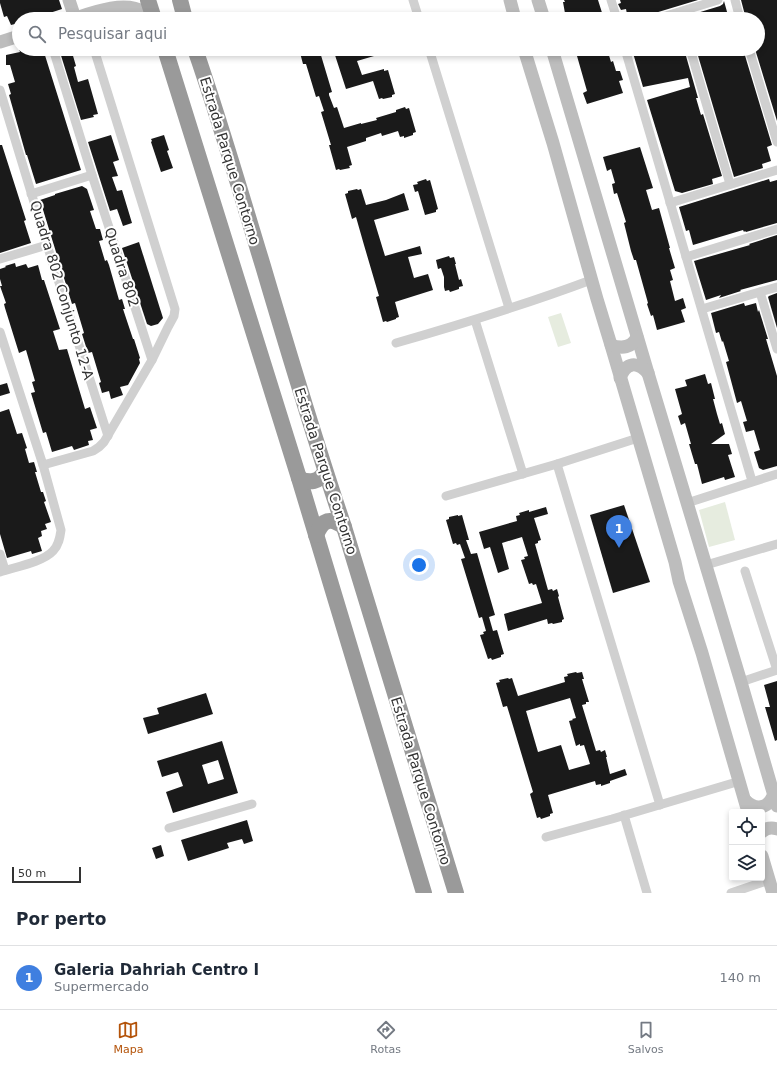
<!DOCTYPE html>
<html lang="pt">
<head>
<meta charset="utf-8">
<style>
  body { margin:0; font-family:"DejaVu Sans",sans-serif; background:#f2f2f3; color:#1f2937 }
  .controls { position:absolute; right:12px; bottom:12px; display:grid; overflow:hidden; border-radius:4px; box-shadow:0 2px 6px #0003 }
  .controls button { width:36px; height:36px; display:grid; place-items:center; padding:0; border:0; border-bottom:1px solid #e0e1e3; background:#fff; color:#1f2937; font:20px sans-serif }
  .scale { position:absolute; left:12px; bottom:10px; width:69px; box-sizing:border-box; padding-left:4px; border:2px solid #333; border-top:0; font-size:11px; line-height:14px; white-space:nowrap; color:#333; -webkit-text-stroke:3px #fff; paint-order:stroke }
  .you { position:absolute; left:419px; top:565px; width:14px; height:14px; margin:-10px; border:3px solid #fff; border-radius:50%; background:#1a73e8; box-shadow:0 0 0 6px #1a73e833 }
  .badge { display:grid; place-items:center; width:26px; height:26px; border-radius:50%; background:#b45309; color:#fff; font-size:13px; font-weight:700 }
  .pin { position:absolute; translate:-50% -33px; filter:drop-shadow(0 1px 2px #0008) }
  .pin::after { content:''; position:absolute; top:21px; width:14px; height:12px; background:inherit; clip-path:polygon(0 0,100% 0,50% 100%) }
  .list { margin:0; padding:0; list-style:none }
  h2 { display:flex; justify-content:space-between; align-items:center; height:52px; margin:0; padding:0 16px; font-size:17px }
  h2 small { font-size:13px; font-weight:400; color:#747a83 }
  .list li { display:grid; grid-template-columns:26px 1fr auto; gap:12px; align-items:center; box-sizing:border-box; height:64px; padding:0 16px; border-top:1px solid #e0e1e3 }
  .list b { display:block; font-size:15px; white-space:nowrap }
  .list p { margin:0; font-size:13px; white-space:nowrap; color:#747a83 }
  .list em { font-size:13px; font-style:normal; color:#747a83 }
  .icon { flex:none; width:22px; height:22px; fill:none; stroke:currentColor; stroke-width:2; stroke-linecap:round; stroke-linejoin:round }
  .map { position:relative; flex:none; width:777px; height:893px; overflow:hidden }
  .search { position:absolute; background:#fff; box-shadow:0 2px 6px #0003; left:12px; right:12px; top:12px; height:44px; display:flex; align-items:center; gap:10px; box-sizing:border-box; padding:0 14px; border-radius:22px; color:#747a83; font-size:15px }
  .sheet { height:116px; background:#fff }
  nav { display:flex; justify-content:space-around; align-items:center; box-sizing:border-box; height:56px; border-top:1px solid #e0e1e3; background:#fff; font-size:11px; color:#747a83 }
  nav a { display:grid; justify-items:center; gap:2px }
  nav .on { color:#b45309 }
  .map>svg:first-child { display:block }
</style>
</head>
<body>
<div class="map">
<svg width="777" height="893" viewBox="0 0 777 893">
  <rect width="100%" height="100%" fill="#fff"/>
  <g fill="#e6ecdf">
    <path d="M561,313l10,30 -13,4 -10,-30z"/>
    <path d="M725,502l10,38 -26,7 -10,-37z"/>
  </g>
  <g fill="#1a1a1a" fill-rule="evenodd">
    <path d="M0,0h59l3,9 -31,10h-12v4l-8,2 -4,-9 -3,1 -4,-14z"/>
    <path d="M564,0h34l6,19h-38l-3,-17h2z"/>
    <path d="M620,0h78l-43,13 -10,2v-1l-17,5 -2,-10 -5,1 -3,-6 3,-1z"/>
    <path d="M741,0h36v121l-22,-72h3v-30h-12z"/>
    <path d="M724,1l5,18h-45v-2l36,-11 3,-2z"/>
    <path d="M19,49h24l38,121 -45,14 -9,-29h-1l-17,-60 2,-1 -3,-10 7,-2 -5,-17h-4v-10l14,-3z"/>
    <path d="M59,49h12l5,17 -2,1 4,15 10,-3 10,35 -5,1 1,2 -13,3z"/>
    <path d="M299,49h16l1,3h1l1,1 2,-1 12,40 -3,1v2l5,13 3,-1 7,21 17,-5v1l16,-4 -1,-2 20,-6v-2l9,-3 1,2 3,-1 7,24 -3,1v2l-9,3v-2l-4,1 -2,-6 -16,5 -1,-3 -15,5v3l-19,6 5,18 -3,1 1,2 -10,2 -1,-1 -3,1 -7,-25h2l-10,-33 3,-1 -5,-15 -3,1 -10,-33h-3z"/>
    <path d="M333,49h58v2l-34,10 5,14 22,-6v2l4,-1 7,24 -3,1v2l-9,2 -1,-1 -3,1 -6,-18 -27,8z"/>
    <path d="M575,49h22l2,6 9,-3 3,10 2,-1 3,10h4l3,9 -4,1 4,12 -36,11 -4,-11 4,-2z"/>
    <path d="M634,49h50l14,49h-2l5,17 2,-1 19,62 -10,3 1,5 -31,9 -7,-2 -28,-91 43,-13 -2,-9 -45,9 -10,-34h3z"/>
    <path d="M696,49h47l29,96 -5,2 4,14 -9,3 1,4 -29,9z"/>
    <path d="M111,135l8,25 -6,2 5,14 -6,1 5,14 5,-1 10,33 -9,3 -6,-17 -7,2 -22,-69z"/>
    <path d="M164,135l5,15 -2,1 6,17 -12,4 -10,-30 1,-1 -1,-2z"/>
    <path d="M0,145h2l24,75 -2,1 7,22 -31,10z"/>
    <path d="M640,147l13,41 -7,2 6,20 7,-2 11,40h-1l6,20 -5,2 3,10 -3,1 5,20 8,-3 3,10 -5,2 4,12 -28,8 -4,-15 -2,1 -4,-12 1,-1 -12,-43h-2l-3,-9 -7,-28 2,-1 -9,-29 -3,1 -2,-10 3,-1 -4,-14 -4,2 -4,-14z"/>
    <path d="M426,179l1,2 3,-1 8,29 -2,1v2l-11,3 -7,-24 -3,1 -2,-7 5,-1 -1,-2z"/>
    <path d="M769,179l1,3 7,-2v43l-31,9 -1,-1 -1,1 -1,-2 -50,15 -4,-15 -3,1 -7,-24z"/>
    <path d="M82,186l5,3 7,21 -4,1 6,18h4l3,11 -4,1 6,20 2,-1 2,5 10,35 3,-1 3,10h-2l10,30h1l6,19 -1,1 1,4 -12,22 -8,2 3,8 -12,4 -2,-8 -7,2 -3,-10 2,-1 -9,-30 -4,1 -6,-19 2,-1 -9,-30 -3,1 -32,-104 15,-5v-1z"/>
    <path d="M357,189l1,1 3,-1 5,16 20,-5 18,-7 5,17 -35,10 11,36 35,-10 2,8 -14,3 6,21 14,-4 5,16 -38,12 4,15 -3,1v1l-9,3 -1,-1 -3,1 -7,-25 3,-1 -15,-51 -8,-28 -4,2 -7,-25 3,-1v-2z"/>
    <path d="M777,235v45l-37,10 1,1 -22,7 2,-3 -15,5 -12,-39 56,-16 -1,-1z"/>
    <path d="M139,242l24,76 -5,6 -7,2 -4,-2 -25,-76z"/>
    <path d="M449,256l1,2 4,-1 2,7h-1l4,16 2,-1 2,7 -4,1v2l-9,3 -1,-2 -4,1 -1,-4v-10l-3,-9 -3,1 -2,-9z"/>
    <path d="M15,263l1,4 10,-3 2,4 10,-3 4,15h2l16,49 -7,2 6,19 8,-1 18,60 5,-2 7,21 -7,2 3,10 -5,1 1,4 -15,5 -2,-4 -20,6 -6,-20 -3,1 -12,-40 4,-1 -3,-10 3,-1 -9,-31 -7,3 -14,-45 -1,-4 2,-1 -6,-17h2l-2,-7v-10l6,-2 -1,-1z"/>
    <path d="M777,293v35l-9,-31 1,-1z"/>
    <path d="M744,303l1,3 11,-3 2,9 1,-2 9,29h-2l11,37v90l-14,4 -4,-2 -5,-16 6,-2 -6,-20 -8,2 -3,-10 4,-1 -6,-20 -4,2 -11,-41 3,-1 -6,-20 -1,1 -3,-10 -3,1 -5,-20z"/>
    <path d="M705,374l3,10 3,-1 4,16h-2l4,15 3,10 2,-1 3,11 -14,10h18l3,10 -4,1 7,22 -10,3 -1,-3 -22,7 -5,-20h-2l-6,-20h2l-6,-21 -4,2 -3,-9 4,-2 -7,-25 12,-3 -2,-6z"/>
    <path d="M7,383l3,10 -10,3v-11z"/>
    <path d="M9,409l8,25 5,-1 5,15 -2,1 4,14 5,-1 3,10h-2l6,20h2l3,9 -2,1 7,20 -6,2 2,5 -6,2 1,5 -4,2 4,13 -10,3 -1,-3 -24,7 -7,-24v-122z"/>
    <path d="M624,505l26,77 -37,11 -23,-78z"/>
    <path d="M546,507l2,7 -14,4 7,22 -3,1v2l-3,1 13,46 4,-1 1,2 4,-2 2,7 -1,1 6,22 -2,1v2l-9,2 -1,-1 -4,1 -1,-5 -39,12 -4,-17 38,-11 -6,-19 -3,1 -1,-2 -3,1 -8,-24 4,-1 -1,-2 4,-1 -6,-19 -20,6 7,26 -11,4 -8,-26 -6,2 -5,-17 38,-11 -1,-5 4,-1 -1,-2 10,-3v2z"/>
    <path d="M458,515v1l4,-1 7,25h-3l5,14 6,-1 18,62 -6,2 4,14 4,-1 7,24 -3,1v2l-9,3 -1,-2 -3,1 -8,-24 4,-1 -1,-2 3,-1 -4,-14 -3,1 -18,-59 4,-1 -5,-14 -3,1 -1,-2 -3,1 -7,-24 3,-1v-2z"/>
    <path d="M576,672l1,1 5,-1 2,7h-2l7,23h-3v2l-4,1 14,46 4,-1 1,2 4,-2 2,7h-1l4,17 15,-5 2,6 -17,6v2l-9,3v-2l-5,1 -1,-4 -47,14 5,18 -3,1v2l-9,3 -1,-2 -3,1 -7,-24 3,-2 -4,-13 -22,-73 -4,1 -7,-24 4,-1 -1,-2 9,-2 1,1 3,-1 6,18 47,-14 -1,-5 4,-1 -1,-2zM570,698l6,20 -4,1 1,1 -4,1 7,25 4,-2v2l4,-1 6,19 -21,6 -8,-25 -23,7 -12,-41z"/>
    <path d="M777,681v59l-2,1 -10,-34h5l-6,-22z"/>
    <path d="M206,693l7,21 -65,20 -5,-16 16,-4 -2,-6z"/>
    <path d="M222,741l16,52 -65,20 -7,-21 17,-6 -5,-14 -16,5 -5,-16zM218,760l6,19 -16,5 -6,-19z"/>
    <path d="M247,820l6,21 -9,3 -2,-5 -15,4 2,5 -41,13 -7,-21z"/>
    <path d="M161,845l3,11 -8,3 -4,-11z"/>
  </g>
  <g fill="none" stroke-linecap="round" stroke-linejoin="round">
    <g stroke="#d0d0d0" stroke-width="9">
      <path d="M413,0l6,19"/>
      <path d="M611,0l6,19"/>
      <path d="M735,0l5,19"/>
      <path d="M656,19l62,-19"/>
      <path d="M53,49l39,126 60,185"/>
      <path d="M429,49l80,259"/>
      <path d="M625,49l127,432"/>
      <path d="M690,49l40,135"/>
      <path d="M749,49l28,93"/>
      <path d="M0,90l47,155 61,191"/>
      <path d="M31,194l61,-19"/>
      <path d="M670,203l107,-33"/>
      <path d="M686,257l91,-28"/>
      <path d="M0,259l47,-14"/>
      <path d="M760,292l17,57"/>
      <path d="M702,309l75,-22"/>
      <path d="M475,320l48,154"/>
      <path d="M0,332l43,133 18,65c-1,7 -2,15 -8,21 -10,11 -38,16 -53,21"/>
      <path d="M396,343c66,-19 131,-39 195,-63"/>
      <path d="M557,464l103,341"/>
      <path d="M43,465l50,-14 6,-4 5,-5 48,-82 16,-33 6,-11 1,-7 -81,-260"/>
      <path d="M446,496l111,-32 81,-26"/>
      <path d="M687,503l90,-29"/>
      <path d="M0,554l5,16"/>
      <path d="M706,565l71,-21"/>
      <path d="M745,571l32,99"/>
      <path d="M741,682l36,-12"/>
      <path d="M624,815l23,78"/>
      <path d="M169,828l83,-24"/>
      <path d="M546,837l66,-18 128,-38"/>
      <path d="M731,893l38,-13"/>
    </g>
    <g stroke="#bdbdbd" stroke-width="13">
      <path d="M69,0l6,18"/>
      <path d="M510,0l5,19"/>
      <path d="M538,0l6,19"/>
      <path d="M73,19c18,-6 52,-19 70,-7 2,1 4,4 5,7"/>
      <path d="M0,42l19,-6"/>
      <path d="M524,49l29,94 44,156 14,46 64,217 4,19 23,72 46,159"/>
      <path d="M552,49l96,324 93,309 36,124"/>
      <path d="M611,345c11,4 21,3 26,-8"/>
      <path d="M620,378c6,-16 17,-17 28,-5"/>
      <path d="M745,800c11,11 23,9 29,-6"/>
      <path d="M762,832c4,-4 10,-5 15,-3"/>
      <path d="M762,856l11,37"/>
    </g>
    <g stroke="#9a9a9a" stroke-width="16">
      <path d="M148,0l6,19"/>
      <path d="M180,0l5,19"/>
      <path d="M165,49l134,429 125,415"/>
      <path d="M195,49c25,72 46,145 68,217 26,88 52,175 81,261l112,366"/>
      <path d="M299,478c10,6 21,4 26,-7"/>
      <path d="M316,535c7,-16 14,-18 28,-8"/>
    </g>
  </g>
  <g text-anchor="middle" stroke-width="4" stroke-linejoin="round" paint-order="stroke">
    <g font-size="14" fill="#333" stroke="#fff">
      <text transform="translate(230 161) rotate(73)" y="5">Estrada Parque Contorno</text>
      <text transform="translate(122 267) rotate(72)" y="5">Quadra 802</text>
      <text transform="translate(62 290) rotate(73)" y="5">Quadra 802 Conjunto 12-A</text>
      <text transform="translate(326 471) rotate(72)" y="5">Estrada Parque Contorno</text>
      <text transform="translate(421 781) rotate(73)" y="5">Estrada Parque Contorno</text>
    </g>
  </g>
</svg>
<div class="controls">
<button><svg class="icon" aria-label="locate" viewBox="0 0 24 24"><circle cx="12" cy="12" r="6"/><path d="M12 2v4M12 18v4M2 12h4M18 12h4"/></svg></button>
<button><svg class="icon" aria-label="layers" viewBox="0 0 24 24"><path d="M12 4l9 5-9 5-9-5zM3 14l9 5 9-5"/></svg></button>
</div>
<div class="scale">50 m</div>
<div class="you"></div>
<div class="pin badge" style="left:619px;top:548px;background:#3f7fe0">1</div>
<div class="search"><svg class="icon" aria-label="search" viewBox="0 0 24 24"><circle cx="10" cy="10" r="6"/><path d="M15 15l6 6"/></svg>Pesquisar aqui</div>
</div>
<section class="sheet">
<h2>Por perto<small></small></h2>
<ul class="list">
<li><span class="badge" style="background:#3f7fe0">1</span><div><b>Galeria Dahriah Centro I</b><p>Supermercado</p></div><em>140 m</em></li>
</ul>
</section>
<nav>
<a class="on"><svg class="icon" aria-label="map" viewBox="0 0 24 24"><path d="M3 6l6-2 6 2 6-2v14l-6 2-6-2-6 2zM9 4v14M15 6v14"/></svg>Mapa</a>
<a><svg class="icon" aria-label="directions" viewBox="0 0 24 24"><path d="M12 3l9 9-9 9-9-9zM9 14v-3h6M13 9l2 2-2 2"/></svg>Rotas</a>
<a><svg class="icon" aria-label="saved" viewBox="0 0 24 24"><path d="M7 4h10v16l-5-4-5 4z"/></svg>Salvos</a>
</nav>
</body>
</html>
